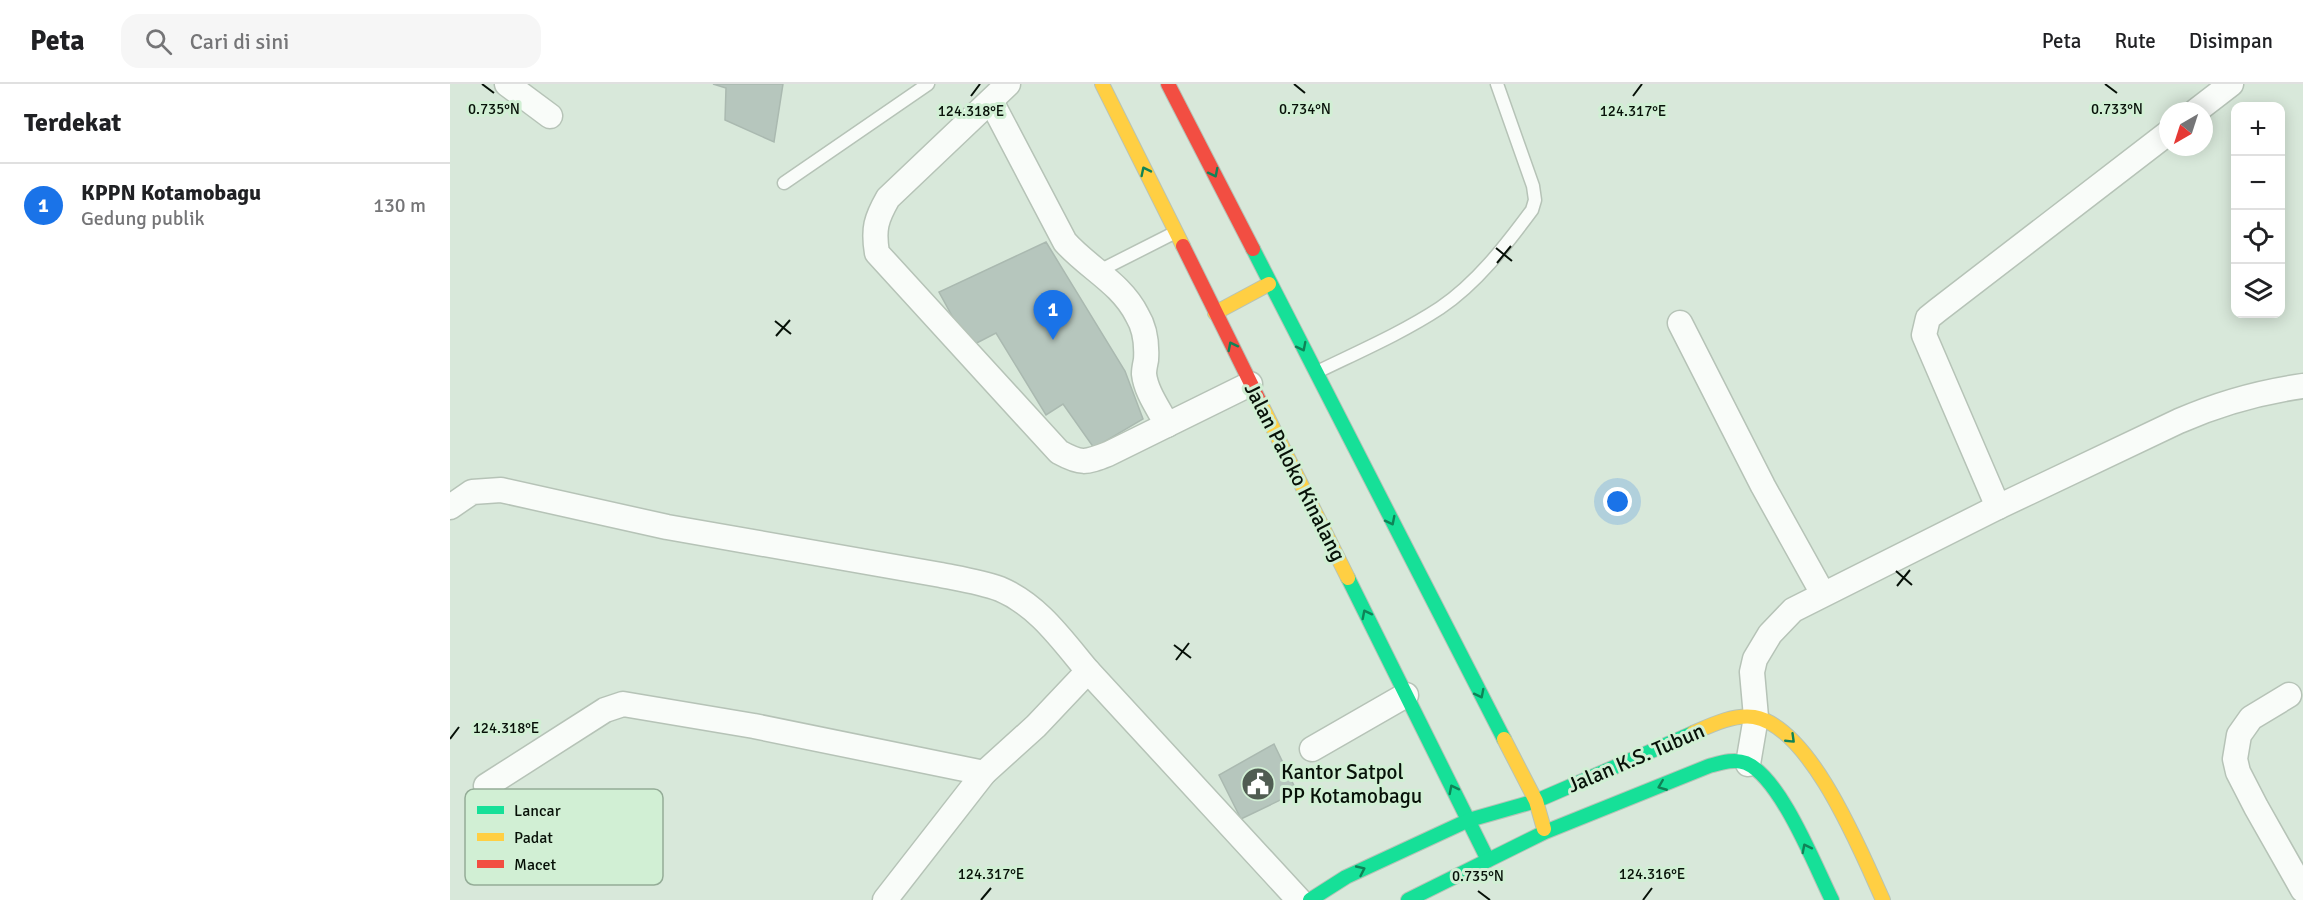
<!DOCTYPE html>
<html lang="id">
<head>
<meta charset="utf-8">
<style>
  body { margin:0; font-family:Signika,sans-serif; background:#f6f6f6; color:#202124 }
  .controls { position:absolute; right:18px; top:18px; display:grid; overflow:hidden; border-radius:12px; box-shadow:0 3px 15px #0003 }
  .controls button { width:54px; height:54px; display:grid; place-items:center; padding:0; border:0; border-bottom:2px solid #e0e0e0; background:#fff; color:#202124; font:30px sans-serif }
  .compass { position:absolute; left:1709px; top:18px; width:54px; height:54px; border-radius:50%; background:#fff; box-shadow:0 3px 15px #0003; rotate:219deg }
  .you { position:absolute; left:1168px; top:418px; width:21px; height:21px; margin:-15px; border:4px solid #fff; border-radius:50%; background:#1a73e8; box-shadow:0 0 0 9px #1a73e833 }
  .badge { display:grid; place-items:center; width:39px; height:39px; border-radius:50%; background:#1a73e8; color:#fff; font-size:20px; font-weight:700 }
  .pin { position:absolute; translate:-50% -50px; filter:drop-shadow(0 2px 3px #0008) }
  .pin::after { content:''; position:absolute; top:32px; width:21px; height:18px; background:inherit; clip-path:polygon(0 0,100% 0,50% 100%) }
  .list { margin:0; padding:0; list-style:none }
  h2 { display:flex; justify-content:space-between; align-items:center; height:78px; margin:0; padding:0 24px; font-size:26px }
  h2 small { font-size:20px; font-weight:400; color:#757577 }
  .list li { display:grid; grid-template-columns:39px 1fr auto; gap:18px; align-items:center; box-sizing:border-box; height:84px; padding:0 24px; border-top:2px solid #e0e0e0 }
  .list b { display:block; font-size:22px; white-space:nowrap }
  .list p { margin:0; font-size:20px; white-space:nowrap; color:#757577 }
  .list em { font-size:20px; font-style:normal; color:#757577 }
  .icon { flex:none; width:33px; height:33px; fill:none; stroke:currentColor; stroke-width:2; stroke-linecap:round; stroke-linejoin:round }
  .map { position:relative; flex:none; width:1853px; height:816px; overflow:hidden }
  header { display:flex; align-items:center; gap:36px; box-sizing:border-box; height:84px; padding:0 30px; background:#fff; border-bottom:2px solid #e0e0e0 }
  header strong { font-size:28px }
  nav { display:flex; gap:33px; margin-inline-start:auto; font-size:21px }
  .search { width:420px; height:54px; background:#f6f6f6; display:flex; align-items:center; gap:15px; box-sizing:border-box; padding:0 21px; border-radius:18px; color:#757577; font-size:22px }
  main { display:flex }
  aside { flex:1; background:#fff }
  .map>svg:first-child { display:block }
</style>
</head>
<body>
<header>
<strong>Peta</strong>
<div class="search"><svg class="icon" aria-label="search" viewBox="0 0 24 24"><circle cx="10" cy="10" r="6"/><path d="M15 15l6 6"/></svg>Cari di sini</div>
<nav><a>Peta</a><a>Rute</a><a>Disimpan</a></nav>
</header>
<main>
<aside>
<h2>Terdekat<small></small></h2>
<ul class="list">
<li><span class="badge">1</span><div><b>KPPN Kotamobagu</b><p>Gedung publik</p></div><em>130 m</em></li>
</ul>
</aside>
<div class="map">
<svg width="1853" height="816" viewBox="0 0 1853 816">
  <rect width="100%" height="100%" fill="#d8e8da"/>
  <g fill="#b6c6bd" stroke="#aab9b0" stroke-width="1.5">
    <path d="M263,0h70l-9,58 -49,-22 1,-32z"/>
    <path d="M596,158l79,129 18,48 -49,29 -31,-44 -17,11 -50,-82 -27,14 -30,-55z"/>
    <path d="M824,660l23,48 -56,27 -22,-44z"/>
  </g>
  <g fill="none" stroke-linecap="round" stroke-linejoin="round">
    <defs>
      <g id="lane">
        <path d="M334,99l144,-99"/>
        <path d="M649,187l75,-38"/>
        <path d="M867,288c41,-20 85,-39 123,-64 37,-25 66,-63 92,-98l3,-10 -2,-14 -36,-102"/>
      </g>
      <g id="street">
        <path d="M57,0l43,32"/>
        <path d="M558,0l-120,114c-12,21 -15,31 -11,55l182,199c22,12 26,11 49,2l142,-70"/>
        <path d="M541,17l74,141c23,26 56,41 72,73 8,13 10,30 9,45 -1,5 -2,9 -2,14 2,18 15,35 23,51"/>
        <path d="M1746,27l35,-27"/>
        <path d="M1230,239l83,163 60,108"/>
        <path d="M0,423l22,-15 29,-2 166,37 274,48c20,4 40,7 59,14 38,16 62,51 88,82l211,229"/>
        <path d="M1548,423l-74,-172 4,-17 10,-8 230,-177"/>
        <path d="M1839,611l-38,23 -12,17 -4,24 3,13 18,35 47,83"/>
        <path d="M862,665l94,-54"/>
        <path d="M1298,680l8,-47 -4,-45 3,-13 15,-25 23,-24 205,-103 181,-86c39,-17 81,-29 124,-35"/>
        <path d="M36,702l119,-76 18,-6 131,22 230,47"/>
        <path d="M435,816l99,-127 52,-47 52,-55"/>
      </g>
      <g id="fast">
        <path d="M803,165l251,490"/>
        <path d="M898,494l140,282"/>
        <path d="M860,816l36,-23 123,-57 67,-19 157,-68"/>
        <path d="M958,816l137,-68 164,-66c11,-3 25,-8 37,-3 35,15 69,103 86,137"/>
      </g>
      <g id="slow">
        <path d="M652,0l81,162"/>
        <path d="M765,229l54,-29"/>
        <path d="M810,318l88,176"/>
        <path d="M1243,649c18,-8 41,-19 61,-16 57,10 107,135 129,183"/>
        <path d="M1054,655l32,62 8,28"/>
      </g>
      <g id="jam">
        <path d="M718,0l85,165"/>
        <path d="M733,162l77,156"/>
      </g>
    </defs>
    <use href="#lane" stroke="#b6c3b7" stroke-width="15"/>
    <use href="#street" stroke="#b6c3b7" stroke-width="27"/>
    <use href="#fast" stroke="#b6c3b7" stroke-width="16"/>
    <use href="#slow" stroke="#b6c3b7" stroke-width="16"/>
    <use href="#jam" stroke="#b6c3b7" stroke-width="16"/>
    <use href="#lane" stroke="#f9fcf9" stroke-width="12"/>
    <use href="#street" stroke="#f9fcf9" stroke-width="24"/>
    <use href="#fast" stroke="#16e098" stroke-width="14"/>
    <use href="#slow" stroke="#ffcf43" stroke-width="14"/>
    <use href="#jam" stroke="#f24e42" stroke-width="14"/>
  </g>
  <defs><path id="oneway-chevron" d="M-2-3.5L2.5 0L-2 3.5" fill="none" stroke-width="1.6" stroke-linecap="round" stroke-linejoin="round" transform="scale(1.5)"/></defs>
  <g stroke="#0f8357">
    <use href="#oneway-chevron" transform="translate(695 87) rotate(-116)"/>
    <use href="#oneway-chevron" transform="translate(764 89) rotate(63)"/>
    <use href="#oneway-chevron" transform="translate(782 262) rotate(-117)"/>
    <use href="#oneway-chevron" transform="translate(852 263) rotate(63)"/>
    <use href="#oneway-chevron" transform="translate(941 437) rotate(63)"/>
    <use href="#oneway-chevron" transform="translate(916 530) rotate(-117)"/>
    <use href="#oneway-chevron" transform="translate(1030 610) rotate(63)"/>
    <use href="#oneway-chevron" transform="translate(1341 655) rotate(44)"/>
    <use href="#oneway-chevron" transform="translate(1212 702) rotate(158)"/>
    <use href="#oneway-chevron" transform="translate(1003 705) rotate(-117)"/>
    <use href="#oneway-chevron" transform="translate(1356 764) rotate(-117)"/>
    <use href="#oneway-chevron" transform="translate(911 786) rotate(-25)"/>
  </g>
  <path fill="none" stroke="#071108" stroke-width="2" d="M32,0l12,9M844,0l11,9M1655,0l12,9M521,12l9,-12M1183,12l9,-12M1046,164l16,13M1047,179l14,-17M325,237l16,13M326,252l14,-16M1446,487l16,14M1447,502l13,-16M724,561l17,13M726,576l13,-17M0,655l9,-12M1028,807l12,9M531,816l10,-12M1193,816l9,-12"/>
  <defs>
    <symbol id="civic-disc" viewBox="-11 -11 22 22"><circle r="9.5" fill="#505c52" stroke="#d1efd4"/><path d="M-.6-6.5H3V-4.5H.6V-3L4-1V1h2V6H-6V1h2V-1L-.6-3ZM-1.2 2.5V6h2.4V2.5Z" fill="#fff"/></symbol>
  </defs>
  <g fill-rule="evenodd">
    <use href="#civic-disc" x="789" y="681" width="38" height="38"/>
  </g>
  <g text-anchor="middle" stroke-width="6" stroke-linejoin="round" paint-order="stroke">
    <g font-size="21" fill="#071108" stroke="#d1efd4">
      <text transform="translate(845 388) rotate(63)" y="7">Jalan Paloko Kinalang</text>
      <text transform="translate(1186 674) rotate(-23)" y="7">Jalan K.S. Tubun</text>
    </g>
    <g font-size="21" fill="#071108" stroke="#d1efd4" text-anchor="start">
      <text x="831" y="695">Kantor Satpol<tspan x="831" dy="24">PP Kotamobagu</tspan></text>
    </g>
  </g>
  <rect x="15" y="705" width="198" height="96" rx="9" fill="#d1efd4" stroke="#94ac97" stroke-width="1.5"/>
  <rect x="27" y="722" width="27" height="8" fill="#16e098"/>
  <rect x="27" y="749" width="27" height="8" fill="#ffcf43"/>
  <rect x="27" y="776" width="27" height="8" fill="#f24e42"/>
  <g font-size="16" fill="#071108">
    <text x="64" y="732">Lancar</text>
    <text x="64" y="759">Padat</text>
    <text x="64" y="786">Macet</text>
  </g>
  <g font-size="15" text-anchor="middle" fill="#071108" stroke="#d1efd4" stroke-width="6" stroke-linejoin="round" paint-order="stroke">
    <text x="44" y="30">0.735°N</text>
    <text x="855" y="30">0.734°N</text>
    <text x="1667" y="30">0.733°N</text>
    <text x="521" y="32">124.318°E</text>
    <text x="1183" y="32">124.317°E</text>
    <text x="56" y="649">124.318°E</text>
    <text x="541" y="795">124.317°E</text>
    <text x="1202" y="795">124.316°E</text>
    <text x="1028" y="797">0.735°N</text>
  </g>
</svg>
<div class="controls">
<button>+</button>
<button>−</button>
<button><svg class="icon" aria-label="locate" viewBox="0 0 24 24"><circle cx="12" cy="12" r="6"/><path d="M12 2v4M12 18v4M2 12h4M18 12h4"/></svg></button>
<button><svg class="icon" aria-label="layers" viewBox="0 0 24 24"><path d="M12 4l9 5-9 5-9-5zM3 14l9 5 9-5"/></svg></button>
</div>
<svg class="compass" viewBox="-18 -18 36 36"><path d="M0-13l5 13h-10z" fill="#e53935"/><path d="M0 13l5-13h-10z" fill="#757577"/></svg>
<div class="you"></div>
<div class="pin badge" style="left:603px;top:256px">1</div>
</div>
</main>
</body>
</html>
